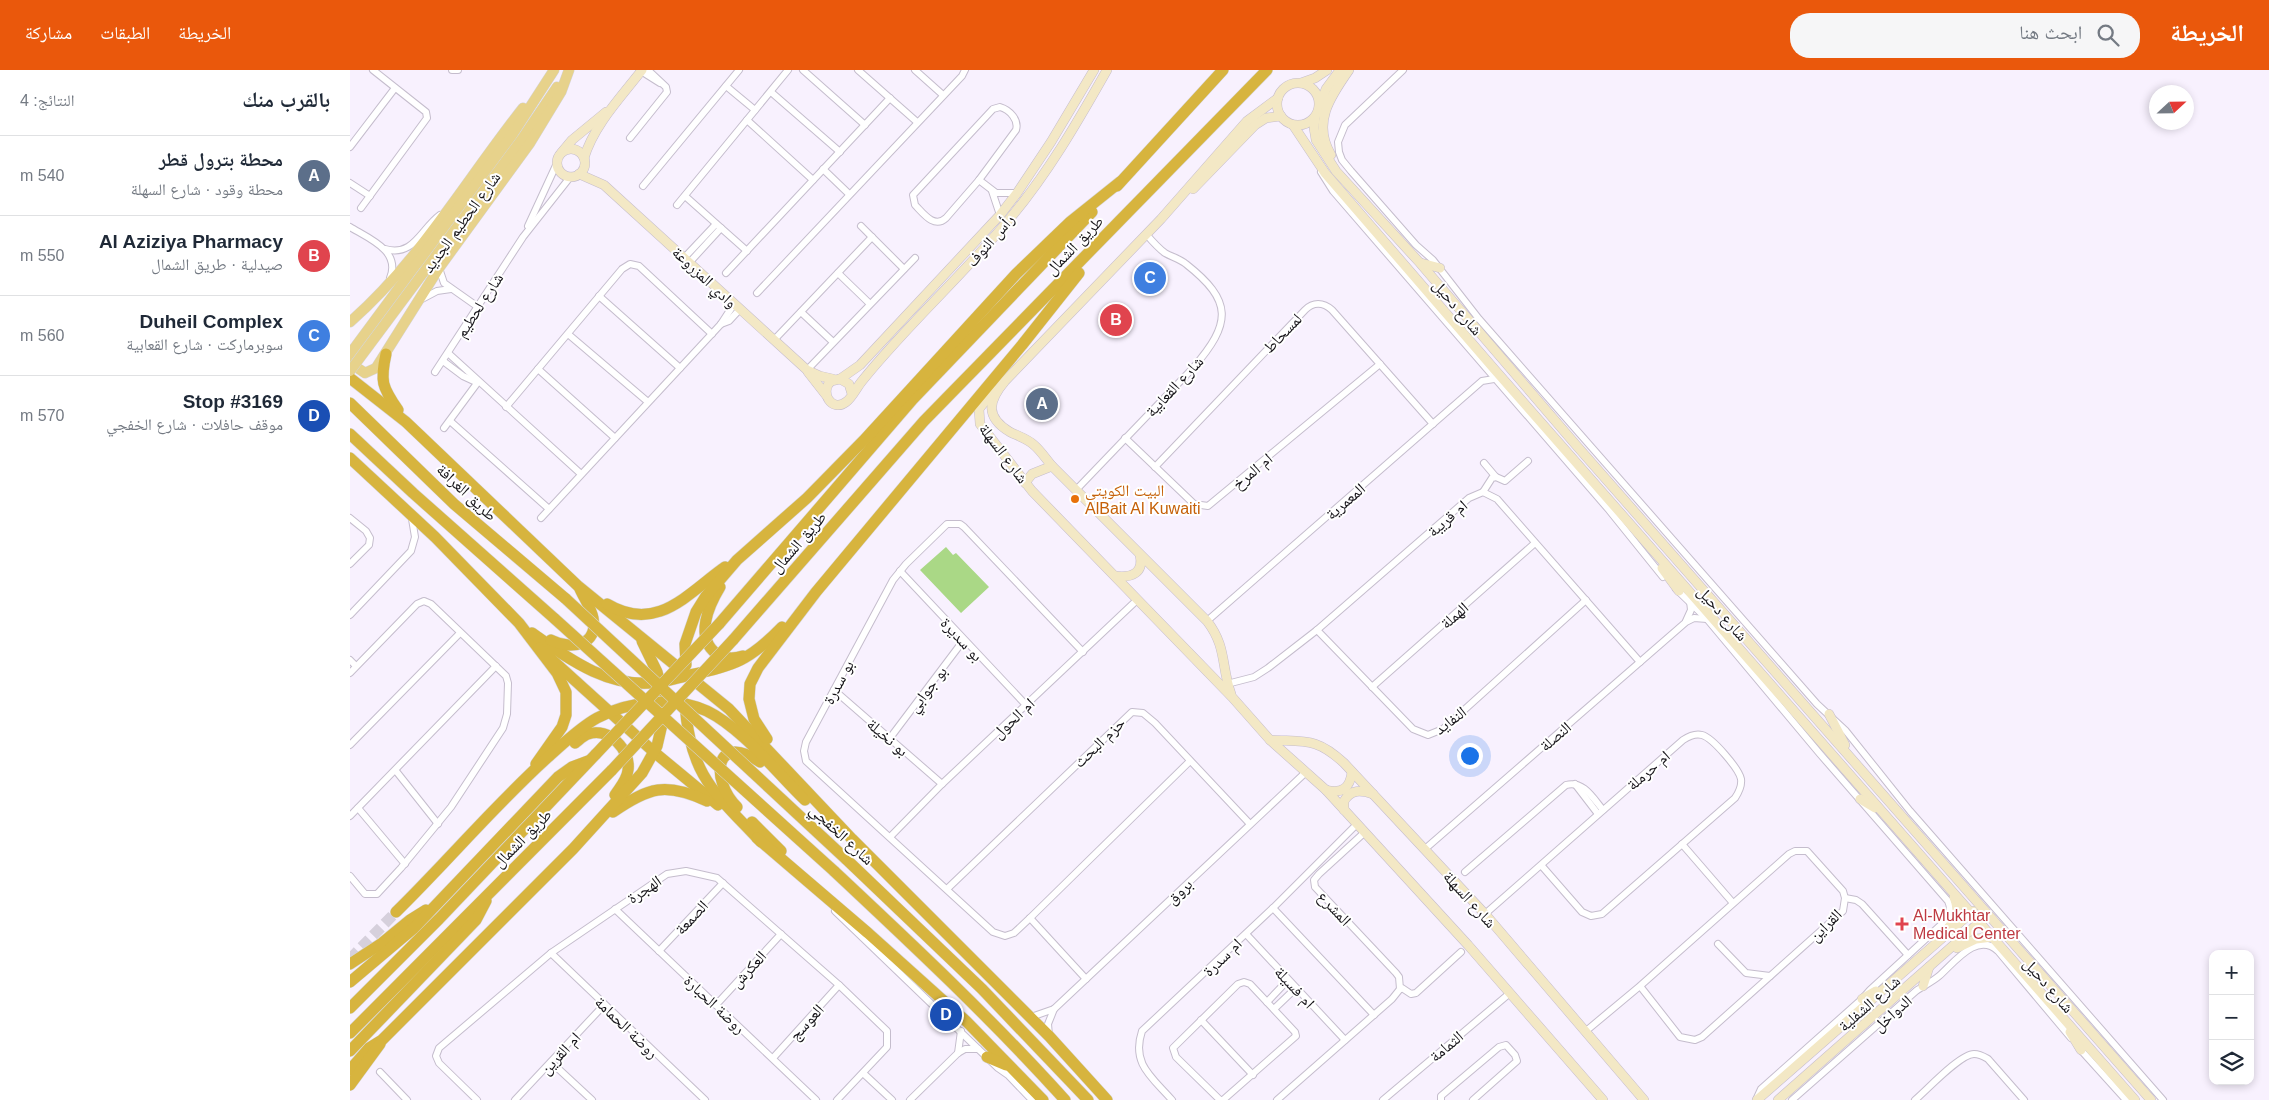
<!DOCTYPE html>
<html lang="ar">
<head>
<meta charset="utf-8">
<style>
  body { margin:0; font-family:Arial,"Noto Naskh Arabic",sans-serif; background:#f6f6f7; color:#1f2937; direction:rtl }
  .controls { position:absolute; right:15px; bottom:15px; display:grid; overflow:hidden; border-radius:10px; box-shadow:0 2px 8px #0003 }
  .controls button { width:45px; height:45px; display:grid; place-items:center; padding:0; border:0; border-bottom:1px solid #e0e1e3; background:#fff; color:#1f2937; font:25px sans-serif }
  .compass { position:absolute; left:1799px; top:15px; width:45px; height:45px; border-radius:50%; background:#fff; box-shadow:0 2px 8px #0003; rotate:68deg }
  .you { position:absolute; left:1119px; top:685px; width:18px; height:18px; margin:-12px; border:4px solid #fff; border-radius:50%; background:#1a73e8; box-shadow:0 0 0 8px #1a73e833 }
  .badge { display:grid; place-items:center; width:32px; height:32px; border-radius:50%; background:#ea580c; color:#fff; font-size:16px; font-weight:700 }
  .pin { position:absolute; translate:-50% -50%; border:2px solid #fff; box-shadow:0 1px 5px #0006 }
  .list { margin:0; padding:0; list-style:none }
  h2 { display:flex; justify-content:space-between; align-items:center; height:65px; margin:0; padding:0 20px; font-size:21px }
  h2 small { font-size:16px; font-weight:400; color:#747a83 }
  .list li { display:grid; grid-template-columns:32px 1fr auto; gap:15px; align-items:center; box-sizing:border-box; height:80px; padding:0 20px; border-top:1px solid #e0e1e3 }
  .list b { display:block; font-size:19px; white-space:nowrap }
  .list p { margin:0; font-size:16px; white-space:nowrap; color:#747a83 }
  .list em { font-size:16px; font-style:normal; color:#747a83 }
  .icon { flex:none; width:28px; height:28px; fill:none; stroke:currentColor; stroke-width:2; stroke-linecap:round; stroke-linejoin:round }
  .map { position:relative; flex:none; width:1919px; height:1030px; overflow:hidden; direction:ltr }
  header { display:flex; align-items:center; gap:30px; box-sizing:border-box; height:70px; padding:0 25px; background:#ea580c; color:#fff }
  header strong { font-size:24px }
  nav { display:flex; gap:28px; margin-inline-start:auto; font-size:18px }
  .search { width:350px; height:45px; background:#f6f6f7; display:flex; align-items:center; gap:12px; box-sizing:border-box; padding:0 18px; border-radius:20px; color:#747a83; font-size:19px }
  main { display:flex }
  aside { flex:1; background:#fff }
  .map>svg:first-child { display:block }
</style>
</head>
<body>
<header>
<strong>الخريطة</strong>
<div class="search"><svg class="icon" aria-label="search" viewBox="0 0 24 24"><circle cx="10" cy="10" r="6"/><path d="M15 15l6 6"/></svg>ابحث هنا</div>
<nav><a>الخريطة</a><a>الطبقات</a><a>مشاركة</a></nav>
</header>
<main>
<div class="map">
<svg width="1919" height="1030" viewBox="0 0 1919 1030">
  <rect width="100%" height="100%" fill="#f8f1fe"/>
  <path fill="#aad886" d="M596,477l7,8 3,-2 33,34 -28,26 -41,-43z"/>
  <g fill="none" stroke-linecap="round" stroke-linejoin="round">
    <path stroke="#d6d0dc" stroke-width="11" stroke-dasharray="11 5.5" stroke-linecap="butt" d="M0,889l46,-47"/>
    <defs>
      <g id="street">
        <path d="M102,0h6"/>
        <path d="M453,0l62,55"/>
        <path d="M508,0l59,52"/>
        <path d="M565,0l28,25"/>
        <path d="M1053,0l-58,55 -7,17 1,10 3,8 9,11 65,74 17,15 46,59 338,385 29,27 64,80 253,289"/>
        <path d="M291,1l19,12"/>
        <path d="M376,16l29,24"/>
        <path d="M421,22l69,60"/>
        <path d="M650,37c10,3 19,13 16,23l-37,50 -33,38c-12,11 -23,-5 -31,-13l-2,-10 80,-86z"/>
        <path d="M397,50l66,60"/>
        <path d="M280,68l37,-46 -1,-5 -18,-17"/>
        <path d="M0,77l45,-59"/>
        <path d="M473,99l26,25"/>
        <path d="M971,102l12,19 276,319 54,67"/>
        <path d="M629,110l17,13h21"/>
        <path d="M0,113l20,13"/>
        <path d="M293,116l96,-116"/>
        <path d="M642,121l8,24"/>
        <path d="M335,126l62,55"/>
        <path d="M327,135l111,-135"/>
        <path d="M11,138l66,-90 -1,-6 -53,-42"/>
        <path d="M178,156l30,-65"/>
        <path d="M511,156l43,43"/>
        <path d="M0,157c20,12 51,24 40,51"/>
        <path d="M35,179c29,8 35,-19 55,-34"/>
        <path d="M334,188l32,-34"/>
        <path d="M339,193l32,-35"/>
        <path d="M89,198l5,15 34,24"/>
        <path d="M376,203l164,-175"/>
        <path d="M488,203l31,30"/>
        <path d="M407,223l205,-217 3,-6"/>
        <path d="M249,226l81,72"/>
        <path d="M72,229l15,-8 14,-2"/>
        <path d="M451,242l32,30"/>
        <path d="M371,254l8,-3 11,-12"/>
        <path d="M218,264l80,68"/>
        <path d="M424,270l98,-103"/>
        <path d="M98,283l133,121"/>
        <path d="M93,291l20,15 13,6"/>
        <path d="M188,299l77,69"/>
        <path d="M457,300l108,-112"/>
        <path d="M85,302l88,-135 48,-61"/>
        <path d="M156,337l116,-138 8,-5 9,2 73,68"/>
        <path d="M100,351l99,88"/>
        <path d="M94,358l34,-46"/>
        <path d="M775,368l69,66 14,2 172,-142"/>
        <path d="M1134,393l11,13"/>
        <path d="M805,397l150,-157c8,-8 18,-8 27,0l101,114"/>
        <path d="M726,420l117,-122c39,-45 40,-67 -7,-104 -6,-5 -14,-7 -21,-11 -7,-5 -13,-12 -19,-19"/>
        <path d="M1133,422l9,-14 4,-1 9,4 23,-20"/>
        <path d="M0,448l16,13 4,7 -1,7 -19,19"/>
        <path d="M191,448l180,-194 13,-20"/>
        <path d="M550,501l126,134"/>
        <path d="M1326,519l31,30 113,135 128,147c4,9 2,15 -5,22l-73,67 -8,9 -101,90 -5,11"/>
        <path d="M0,545l61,-64 4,-14 -3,-18"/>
        <path d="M857,551l275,-240 12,-2"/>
        <path d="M1336,551l5,-11 -1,-9"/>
        <path d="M967,560l96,99 15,6 15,-6 143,-129"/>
        <path d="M733,582l-119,-125 -4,-3h-13l-41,40 -13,16 -87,162 -2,9 2,10 187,171 12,4 9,-3 16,-15 160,-157"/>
        <path d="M0,590l6,6"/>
        <path d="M0,603l67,-69 7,-3 7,3 75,72 2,7 -1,31 -4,14 -52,79 -50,61 -24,26h-12l-15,-18"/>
        <path d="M877,614l27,-7 14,-9 49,-38 152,-132 14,-6 14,7 143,163"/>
        <path d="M1022,617l163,-144"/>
        <path d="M484,620l108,94"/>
        <path d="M540,668l73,-97"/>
        <path d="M0,675l110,-112"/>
        <path d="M46,701l42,53"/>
        <path d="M1225,714l23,30"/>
        <path d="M8,738l47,56"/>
        <path d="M0,746l146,-150"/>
        <path d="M1015,762l-46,42 -5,6 1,7 81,86 3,4 1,12"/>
        <path d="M540,767l52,-53 195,-184"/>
        <path d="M1332,774l51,59"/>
        <path d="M1075,779l261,-227 8,-4 13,1"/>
        <path d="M1115,802l101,-87c17,-5 27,13 37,25"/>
        <path d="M597,819l185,-177 11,1 12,10 95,101"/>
        <path d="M1495,828l11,2 6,4 46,51"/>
        <path d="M923,838l101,107"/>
        <path d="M265,839l201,191"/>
        <path d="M485,841l163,157 10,7 24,25"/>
        <path d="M1135,844c66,-58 132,-116 198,-174 6,-4 12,-7 19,-5 11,3 37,34 39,44 1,7 -2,13 -6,19l-133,116 -11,2 -9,-4 -41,-47"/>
        <path d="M680,848l56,61"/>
        <path d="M896,864l99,106"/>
        <path d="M1368,874l28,29 24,3"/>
        <path d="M309,881l64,-68"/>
        <path d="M201,883l154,147"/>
        <path d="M1050,919l2,-1 9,6 5,-1 45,-41"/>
        <path d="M917,932l21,-22"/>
        <path d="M366,935l65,-71"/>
        <path d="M924,939l22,-21"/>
        <path d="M681,947l23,-8 251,-236"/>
        <path d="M851,950l52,55"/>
        <path d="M1236,961l54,-45 149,-132 6,-3h12l36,40 2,7 -2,13 -141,126 -7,3 -15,-3 -40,-51"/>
        <path d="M699,965l-1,-11 6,-15"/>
        <path d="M1729,978l47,52"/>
        <path d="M608,983l3,-22"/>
        <path d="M423,988l66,-73"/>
        <path d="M201,992l41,38"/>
        <path d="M30,1002l27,28"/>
        <path d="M513,1003l29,27"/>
        <path d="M127,1030l-38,-37 -3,-7 3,-8 112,-95 116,-79 19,-3 31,7 122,107 48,46v16l-50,53"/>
        <path d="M165,1030l89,-95"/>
        <path d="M560,1030l48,-47 7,-4h13"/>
        <path d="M822,1030c-20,-23 -41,-36 -30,-69l131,-123 84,-84"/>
        <path d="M870,1030l-44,-43 -3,-9 65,-64 6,-2 6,2 45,48 1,4 -73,64"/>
        <path d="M927,1030l115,-101 8,-10"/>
        <path d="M1033,1030l127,-107"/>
        <path d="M1091,1030v-4l58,-49 7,-2 9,10 2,6 -44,39"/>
        <path d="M1442,1030l124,-109c7,-5 16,-9 23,-15 15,-13 38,-45 59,-25l73,87"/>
        <path d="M1565,1030c12,-10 45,-46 59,-46 6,0 9,2 14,5l36,41"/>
      </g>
      <g id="secondary">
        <circle cx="948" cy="34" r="21"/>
        <path d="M951,13l14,-5 12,-8"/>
        <path d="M970,34l6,-15 14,-19"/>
        <path d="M965,47l-1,11 2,12 20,31 84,92 156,182 575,655"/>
        <path d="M943,55l32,48 170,197 640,730"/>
        <circle cx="221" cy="93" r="14"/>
        <path d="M212,82l10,-12 34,-28"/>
        <path d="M981,85c-19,-32 -1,-58 18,-85"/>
        <path d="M234,88c10,-33 37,-61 58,-88"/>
        <path d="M229,104l25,11 203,185 13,6 13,3"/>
        <path d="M843,119l62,-64 11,-7 15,-2"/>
        <path d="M1071,193l19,5"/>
        <path d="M458,302l18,23"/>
        <path d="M490,309l20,-14 140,-150 17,-22 34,-51 43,-72"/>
        <path d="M647,320l-8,6 -10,13 1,15 52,67 200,206 38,43 56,50 142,155 135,155"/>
        <path d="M502,324l-3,-10 -9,-5 -9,2c-12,11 1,32 15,21 6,-4 11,-15 16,-21 45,-56 99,-104 145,-159 40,-47 70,-99 100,-152"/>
        <path d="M675,413l7,-9 20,-8"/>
        <path d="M1312,498l17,23"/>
        <path d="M765,506c17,2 29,-3 25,-21"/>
        <path d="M881,624c-10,-28 -4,-47 -24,-73l-155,-155c-6,-7 -11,-15 -18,-21 -6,-6 -16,-9 -24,-13 -25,-15 -22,-31 -5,-51l156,-162 86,-98 31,-23"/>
        <path d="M1479,644l16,31"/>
        <path d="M920,670c35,2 46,-3 74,23l141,151 159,186"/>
        <path d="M976,720c16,4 24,-2 26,-18"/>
        <path d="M1510,729l15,9"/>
        <path d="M994,740v-9c7,-12 17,-11 29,-7"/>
        <path d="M1598,858c10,-10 11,-18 6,-31"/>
        <path d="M1607,878l19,-9 16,-2"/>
        <path d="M1573,916l6,-19"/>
        <path d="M1512,929l14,-8"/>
        <path d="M1720,962l11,18"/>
        <path d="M1407,1030l216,-189"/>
        <path d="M1428,1030l204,-180"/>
      </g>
      <g id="primary">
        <path d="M76,199l96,-130 35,-52"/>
        <path d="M0,252c69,-60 116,-142 173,-214"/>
        <path d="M0,284l162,-219 42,-65"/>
        <path d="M0,293l15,10 11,-5 63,-100 91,-125 31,-51 8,-22"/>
      </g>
      <g id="highway">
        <path d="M767,116l106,-116"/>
        <path d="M36,284c-6,27 -4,33 12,56"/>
        <path d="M0,308l56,44 172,164 151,123 123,130 197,197 58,64"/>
        <path d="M0,333l104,101 112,95"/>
        <path d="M0,364l63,59 142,126"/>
        <path d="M0,388l85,79 84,86 38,50 9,19v23l-4,12 -26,37"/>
        <path d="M370,517c-11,18 -26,51 -3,67 8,5 17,5 26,2"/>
        <path d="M257,534c50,30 81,-11 118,-37"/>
        <path d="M369,554l194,-225 179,-187"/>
        <path d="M182,563c38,27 79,57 128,49 10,-1 20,-5 30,-7 44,-9 60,-15 92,-48"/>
        <path d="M201,570c19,10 48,6 42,-22 -2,-10 -9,-20 -13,-29"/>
        <path d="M383,570l191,-219 343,-351"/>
        <path d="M292,571l15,31 5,19"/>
        <path d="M189,578l115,104 64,53"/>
        <path d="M336,595l-1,-21 11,-32 10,-16 31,-36 70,-62 58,-59 151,-165 54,-52 50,-40"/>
        <path d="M335,634c5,72 30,89 76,138"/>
        <path d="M417,669l-13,-20 -5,-20 1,-15 8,-16 58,-76 206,-247 57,-72"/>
        <path d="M225,673c4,-3 8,-7 13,-9 21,-7 43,16 40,36 -1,10 -8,17 -13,25"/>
        <path d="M387,737c-27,-27 -23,-76 23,-45"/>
        <path d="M263,742c36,-25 53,-30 94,-11"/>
        <path d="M402,752l29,29"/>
        <path d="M407,768l111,95 98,88 77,79"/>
        <path d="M496,789l136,130 106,111"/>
        <path d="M484,801c79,74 158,148 231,229"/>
        <path d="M46,842c51,-50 98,-106 151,-154 16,-14 32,-30 50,-40 32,-17 77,-22 110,-7 35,17 69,61 98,89"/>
        <path d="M0,894l32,-21 28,-23 16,-10"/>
        <path d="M0,912l64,-54 144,-151 14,-10 16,-6"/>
        <path d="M0,938l89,-89 157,-165"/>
        <path d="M0,963l262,-263"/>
        <path d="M0,981l126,-131 10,-19"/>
        <path d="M637,987l19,8"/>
        <path d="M0,1000l19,-22 13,-8 191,-191 69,-76 15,-27 6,-26 1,-11"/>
        <path d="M0,1015l30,-41"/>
      </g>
    </defs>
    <use href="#street" stroke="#c5bdcd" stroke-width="8"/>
    <use href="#secondary" stroke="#c5bdcd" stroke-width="10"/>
    <use href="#primary" stroke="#d5d5d5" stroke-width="11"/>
    <use href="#highway" stroke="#d5d5d5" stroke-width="12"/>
    <use href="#street" stroke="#fff" stroke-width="6"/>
    <use href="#secondary" stroke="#f3e8c5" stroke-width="9"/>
    <use href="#primary" stroke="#e7d28b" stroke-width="10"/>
    <use href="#highway" stroke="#d7b43e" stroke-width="11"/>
    <defs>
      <path id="primary-bridge" d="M0,301l76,-102"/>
      <g id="highway-bridge">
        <path d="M216,529l280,260"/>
        <path d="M205,549l279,252"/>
        <path d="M246,684l123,-130"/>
        <path d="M262,700l121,-130"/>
      </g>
    </defs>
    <use href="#primary-bridge" stroke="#d5d5d5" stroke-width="11" stroke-linecap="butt"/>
    <use href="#highway-bridge" stroke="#d5d5d5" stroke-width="12" stroke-linecap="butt"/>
    <use href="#primary-bridge" stroke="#e7d28b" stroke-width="10"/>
    <use href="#highway-bridge" stroke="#d7b43e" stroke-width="11"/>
  </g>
  <circle fill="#e8710a" stroke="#fff" stroke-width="2" cx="725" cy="429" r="5"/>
  <path fill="#e0444e" stroke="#fff" stroke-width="2" d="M1549.5 846.5h5v5h5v5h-5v5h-5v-5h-5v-5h5z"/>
  <g text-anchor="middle" stroke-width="4" stroke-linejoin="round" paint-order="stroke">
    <g font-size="16" fill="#151318" stroke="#fff">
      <text transform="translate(111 152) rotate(-54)" y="6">شارع الحطيم الجديد</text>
      <text transform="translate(640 170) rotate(-49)" y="6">رأس النوف</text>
      <text transform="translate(724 175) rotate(-46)" y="6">طريق الشمال</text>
      <text transform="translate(355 207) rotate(43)" y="6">وادي المزروعة</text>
      <text transform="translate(129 235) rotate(-57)" y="6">شارع لحطيم</text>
      <text transform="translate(1108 237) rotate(50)" y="6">شارع دحيل</text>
      <text transform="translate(932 263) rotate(-46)" y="6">لمسحاط</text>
      <text transform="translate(824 316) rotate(-47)" y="6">شارع القعابية</text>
      <text transform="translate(654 383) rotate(53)" y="6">شارع السهلة</text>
      <text transform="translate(902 401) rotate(-40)" y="6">ام المرخ</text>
      <text transform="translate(117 422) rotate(43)" y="6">طريق الغرافة</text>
      <text transform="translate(995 431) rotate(-41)" y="6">المعمرية</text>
      <text transform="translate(1097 448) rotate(-41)" y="6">ام قريبة</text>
      <text transform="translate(448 472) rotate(-49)" y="6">طريق الشمال</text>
      <text transform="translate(1373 543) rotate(49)" y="6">شارع دحيل</text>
      <text transform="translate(1104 545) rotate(-41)" y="6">الهملة</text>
      <text transform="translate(612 569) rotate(47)" y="6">بو سديرة</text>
      <text transform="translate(488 612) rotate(-62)" y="6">بو سدرة</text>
      <text transform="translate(577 619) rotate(-53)" y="6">بو جوابي</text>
      <text transform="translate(663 648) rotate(-43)" y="6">ام الحول</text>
      <text transform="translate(1100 650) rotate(-37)" y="6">النفايد</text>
      <text transform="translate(1205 666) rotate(-41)" y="6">النصلة</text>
      <text transform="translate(538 667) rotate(41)" y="6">بو نخيلة</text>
      <text transform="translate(749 672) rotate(-44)" y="6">حزم البحث</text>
      <text transform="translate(1298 700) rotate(-41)" y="6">ام حرملة</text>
      <text transform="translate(492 764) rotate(43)" y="6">شارع الخفجي</text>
      <text transform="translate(172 768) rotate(-45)" y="6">طريق الشمال</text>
      <text transform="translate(294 819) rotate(-34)" y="6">الهجرة</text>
      <text transform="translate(829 821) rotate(-43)" y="6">بروق</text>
      <text transform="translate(1120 829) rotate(48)" y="6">شارع السهلة</text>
      <text transform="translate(985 838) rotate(47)" y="6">المشرع</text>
      <text transform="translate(341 847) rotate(-47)" y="6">الصمعة</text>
      <text transform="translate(1475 855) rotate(-45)" y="6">القراين</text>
      <text transform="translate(872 887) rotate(-44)" y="6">ام سدرة</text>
      <text transform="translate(398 899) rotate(-47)" y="6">العكرش</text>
      <text transform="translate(1699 915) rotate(49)" y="6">شارع دحيل</text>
      <text transform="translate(945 917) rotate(47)" y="6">ام فسيلة</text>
      <text transform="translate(1519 933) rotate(-41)" y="6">شارع الشفلية</text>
      <text transform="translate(365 934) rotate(43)" y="6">روضة الحبارة</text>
      <text transform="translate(1542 943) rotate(-42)" y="6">الدواخل</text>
      <text transform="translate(456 952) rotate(-48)" y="6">العوسج</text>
      <text transform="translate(277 957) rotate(44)" y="6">روضة الحمامة</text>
      <text transform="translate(1096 976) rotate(-40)" y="6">الثمامة</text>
      <text transform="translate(210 983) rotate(-47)" y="6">ام القرين</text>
    </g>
    <g font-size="16" fill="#c56008" stroke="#fff" text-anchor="start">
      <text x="735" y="426">البيت الكويتي<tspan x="735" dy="18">AlBait Al Kuwaiti</tspan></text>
    </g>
    <g font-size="16" fill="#be3a42" stroke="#fff" text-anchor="start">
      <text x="1563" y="851">Al-Mukhtar<tspan x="1563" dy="18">Medical Center</tspan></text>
    </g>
  </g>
</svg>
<div class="controls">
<button>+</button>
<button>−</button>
<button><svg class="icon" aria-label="layers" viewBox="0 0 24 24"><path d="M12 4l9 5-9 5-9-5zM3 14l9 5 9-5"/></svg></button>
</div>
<svg class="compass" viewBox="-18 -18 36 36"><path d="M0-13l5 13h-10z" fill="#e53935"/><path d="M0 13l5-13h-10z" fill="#747a83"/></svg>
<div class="you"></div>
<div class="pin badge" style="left:692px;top:334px;background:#5c6f8a">A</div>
<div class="pin badge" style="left:766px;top:250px;background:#e0444e">B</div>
<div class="pin badge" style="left:800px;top:208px;background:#3f7fe0">C</div>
<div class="pin badge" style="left:596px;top:945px;background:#1a4fb4">D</div>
</div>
<aside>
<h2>بالقرب منك<small>النتائج: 4</small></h2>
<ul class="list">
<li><span class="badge" style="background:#5c6f8a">A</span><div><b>محطة بترول قطر</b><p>محطة وقود · شارع السهلة</p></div><em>540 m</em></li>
<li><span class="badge" style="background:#e0444e">B</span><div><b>Al Aziziya Pharmacy</b><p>صيدلية · طريق الشمال</p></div><em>550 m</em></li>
<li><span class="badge" style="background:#3f7fe0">C</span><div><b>Duheil Complex</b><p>سوبرماركت · شارع القعابية</p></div><em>560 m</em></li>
<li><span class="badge" style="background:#1a4fb4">D</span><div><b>Stop #3169</b><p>موقف حافلات · شارع الخفجي</p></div><em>570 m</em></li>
</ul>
</aside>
</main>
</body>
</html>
